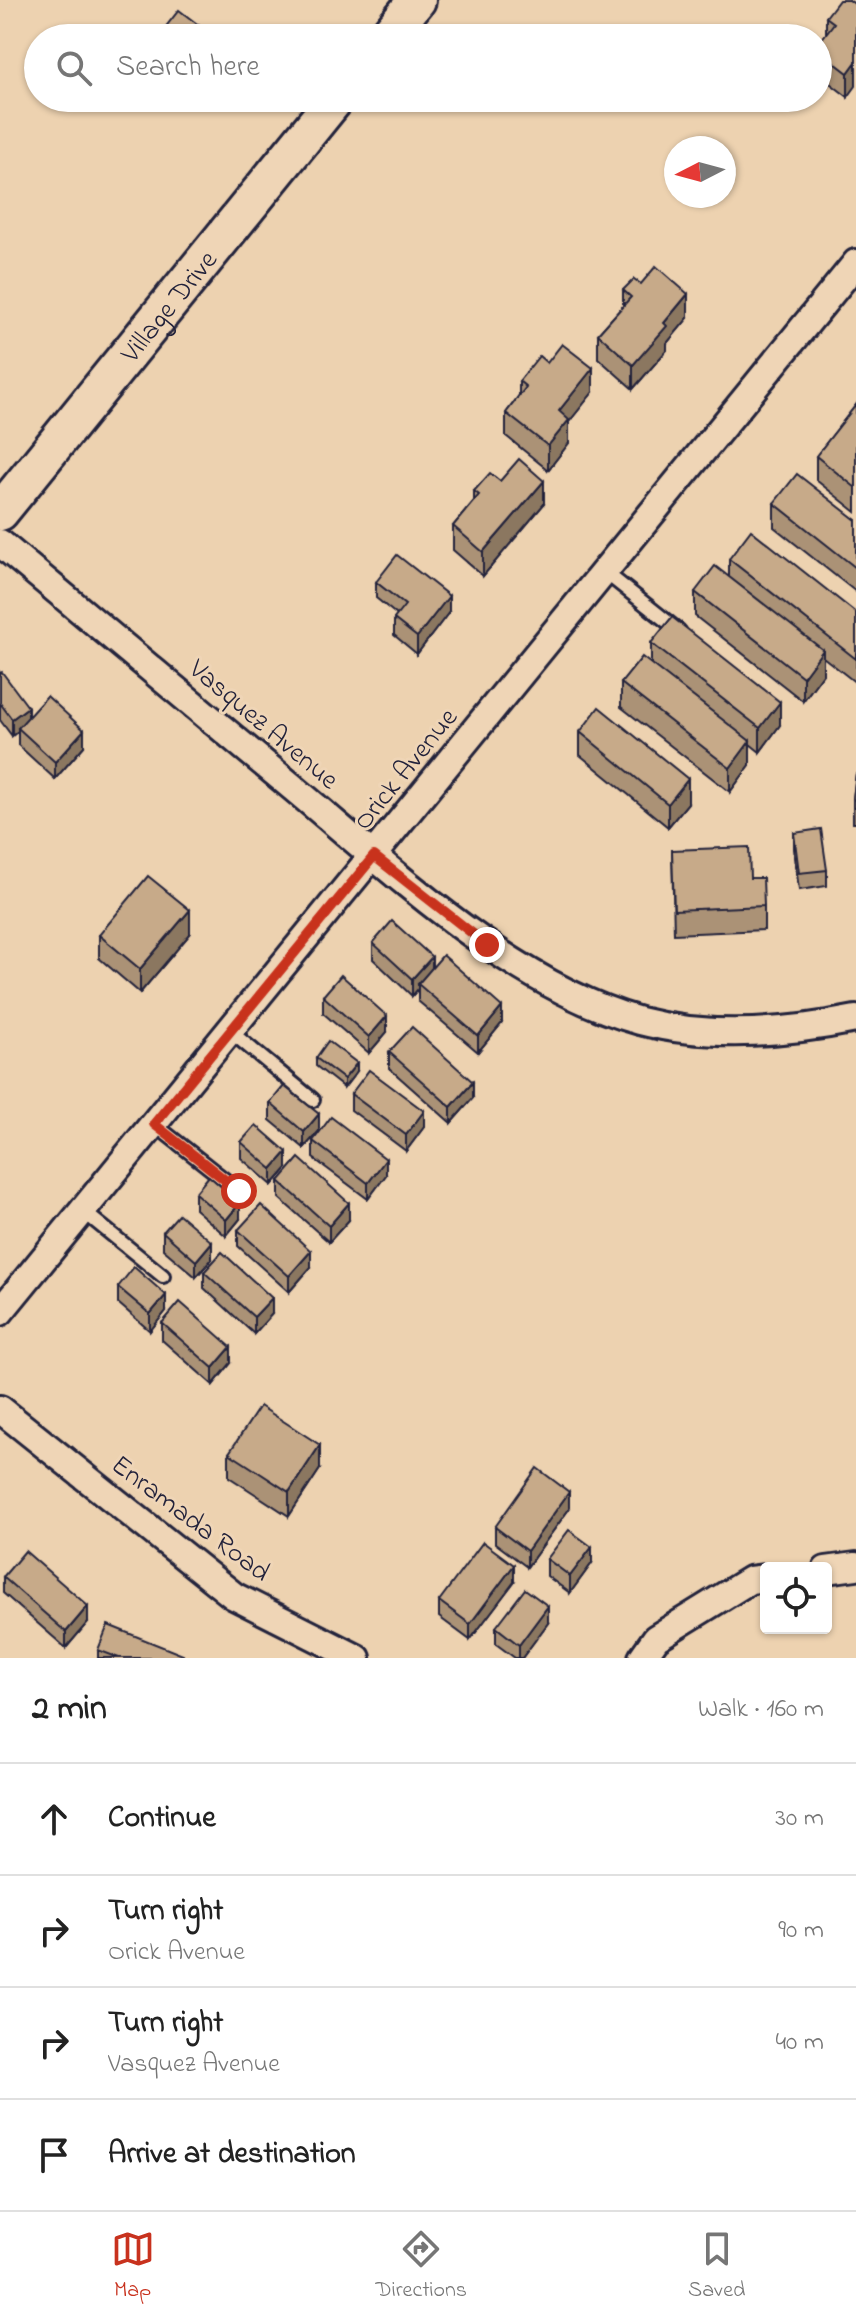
<!DOCTYPE html>
<html lang="en">
<head>
<meta charset="utf-8">
<style>
  body { margin:0; font-family:"Indie Flower",sans-serif; background:#f2f2f2; color:#222 }
  .controls { position:absolute; right:24px; bottom:24px; display:grid; overflow:hidden; border-radius:8px; box-shadow:0 2px 6px #0004 }
  .controls button { width:72px; height:72px; display:grid; place-items:center; padding:0; border:0; border-bottom:2px solid #e0e0e0; background:#fff; color:#222; font:40px sans-serif }
  .compass { position:absolute; left:664px; top:136px; width:72px; height:72px; border-radius:50%; background:#fff; box-shadow:0 2px 6px #0004; rotate:264deg }
  .stop { position:absolute; width:24px; height:24px; margin:-18px; border:6px solid #c8321e; border-radius:50%; background:#fff }
  .stop.end { background:#c8321e; border-color:#fff; box-shadow:0 2px 8px #0008 }
  .list { margin:0; padding:0; list-style:none }
  h2 { display:flex; justify-content:space-between; align-items:center; height:104px; margin:0; padding:0 32px; font-size:34px }
  h2 small { font-size:26px; font-weight:400; color:#767676 }
  .list li { display:grid; grid-template-columns:52px 1fr auto; gap:24px; align-items:center; box-sizing:border-box; height:112px; padding:0 32px; border-top:2px solid #e0e0e0 }
  .list b { display:block; font-size:30px; white-space:nowrap }
  .list p { margin:0; font-size:26px; white-space:nowrap; color:#767676 }
  .list em { font-size:26px; font-style:normal; color:#767676 }
  .icon { flex:none; width:44px; height:44px; fill:none; stroke:currentColor; stroke-width:2; stroke-linecap:round; stroke-linejoin:round }
  .map { position:relative; flex:none; width:856px; height:1658px; overflow:hidden }
  .search { position:absolute; background:#fff; box-shadow:0 2px 6px #0004; left:24px; right:24px; top:24px; height:88px; display:flex; align-items:center; gap:20px; box-sizing:border-box; padding:0 28px; border-radius:44px; color:#767676; font-size:30px }
  .sheet { height:552px; background:#fff }
  nav { display:flex; justify-content:space-around; align-items:center; box-sizing:border-box; height:112px; border-top:2px solid #e0e0e0; background:#fff; font-size:22px; color:#767676 }
  nav a { display:grid; justify-items:center; gap:4px }
  nav .on { color:#c8321e }
  .map>svg:first-child { display:block }
</style>
</head>
<body>
<div class="map">
<svg width="856" height="1658" viewBox="0 0 856 1658">
  <rect width="100%" height="100%" fill="#edd2b0"/>
  <filter id="ink" filterUnits="userSpaceOnUse"><feTurbulence type="fractalNoise" baseFrequency=".0125" numOctaves="2"/><feDisplacementMap in="SourceGraphic" scale="16" xChannelSelector="R" yChannelSelector="G"/><feConvolveMatrix kernelMatrix="1 2 1 2 8 2 1 2 1" color-interpolation-filters="sRGB"/></filter>
  <g filter="url(#ink)">
    <g fill="none" stroke-linecap="round" stroke-linejoin="round">
      <defs>
        <g id="lane">
          <path d="M605,572l74,59"/>
          <path d="M230,1031l83,69"/>
          <path d="M154,1124l85,67"/>
          <path d="M83,1211l80,65"/>
        </g>
        <g id="street">
          <path d="M0,543c99,83 198,165 297,248 98,82 218,196 343,230 69,18 147,12 216,-2"/>
          <path d="M0,1312l856,-1049"/>
          <path d="M0,1409l234,187 123,62"/>
          <path d="M826,1570l30,-4"/>
          <path d="M642,1658l14,-20 94,-58 16,-2"/>
        </g>
        <g id="secondary">
          <path d="M386,38l31,-38"/>
          <path id="s1" d="M0,512l336,-414"/>
        </g>
      </defs>
      <use href="#lane" stroke="#22223b" stroke-width="18"/>
      <use href="#street" stroke="#22223b" stroke-width="32"/>
      <use href="#secondary" stroke="#22223b" stroke-width="42"/>
      <use href="#lane" stroke="#efd5b6" stroke-width="12"/>
      <use href="#street" stroke="#efd5b6" stroke-width="26"/>
      <use href="#secondary" stroke="#efd5b6" stroke-width="36"/>
    </g>
    <g fill="#ab9276" stroke="#22223b" stroke-width="2">
      <path d="M849,0l-1,97 -30,-23v-30l8,-10v-17z"/>
      <path d="M641,284l47,34 -21,25v7l-34,39 -35,-31v-24l25,-28v-16z"/>
      <path d="M547,363l46,29 -24,30v21l-21,27 -42,-34v-23l13,-18v-14z"/>
      <path d="M856,405v107l-40,-32v-24z"/>
      <path d="M500,481l44,23 -61,72 -30,-26v-24l21,-25v-10z"/>
      <path d="M774,503l82,17v72l-82,-65z"/>
      <path d="M729,559l127,54v70l-33,-26v17l-20,27 -108,-85v-24l34,-15z"/>
      <path d="M376,582l73,30 -32,42 -23,-19v-16l3,-4 -21,-17z"/>
      <path d="M651,643l129,82 -20,27 -10,-8v21l-20,27 -109,-85v-24l30,-19z"/>
      <path d="M0,673l28,44 56,29 -29,33 -37,-34v-14l-6,5 -12,-16z"/>
      <path d="M580,732l108,71 -20,24 -88,-72z"/>
      <path d="M856,773v50h-3v-24z"/>
      <path d="M794,833l33,37v16l-28,4 -5,-41z"/>
      <path d="M672,850l78,28 14,28v24l-90,4z"/>
      <path d="M190,934l-50,59 -41,-35v-23z"/>
      <path d="M373,943l59,25 70,55 -24,29 -60,-51v-12l-6,7 -39,-37z"/>
      <path d="M323,996l64,36 -18,21 -46,-40z"/>
      <path d="M389,1052l84,46 -22,25 -62,-55z"/>
      <path d="M316,1058l41,13 -13,17 -28,-22z"/>
      <path d="M351,1094l73,33 -18,24 -55,-41z"/>
      <path d="M270,1103l49,28 -15,17 -34,-28z"/>
      <path d="M313,1141l73,34 -18,24 -55,-41z"/>
      <path d="M241,1142l46,26 -15,17 -31,-27z"/>
      <path d="M279,1181l70,39 -20,22 -50,-44z"/>
      <path d="M195,1193l45,26 -14,17 -31,-27z"/>
      <path d="M238,1230l73,37 -22,25 -51,-46z"/>
      <path d="M163,1232l49,27 -16,18 -33,-28z"/>
      <path d="M204,1272l68,42 -18,20 -50,-46z"/>
      <path d="M118,1287l48,24 -16,20 -32,-28z"/>
      <path d="M162,1323l69,40 -18,22 -51,-45z"/>
      <path d="M229,1453l91,16 -31,47 -60,-39z"/>
      <path d="M569,1509l-42,58 -32,-24v-16z"/>
      <path d="M547,1559l45,4 -22,30 -23,-17z"/>
      <path d="M3,1577l85,45 -22,26 -63,-55z"/>
      <path d="M514,1582l-44,58 -31,-23v-16z"/>
      <path d="M548,1623l-26,35h-7l-19,-14v-17z"/>
      <path d="M98,1650l85,8h-85z"/>
    </g>
    <g fill="#8b7760" stroke="#22223b" stroke-width="2">
      <path d="M856,62v24l-8,11v-24z"/>
      <path d="M688,294v24l-21,25v7l-34,39v-24l31,-42z"/>
      <path d="M593,368v24l-24,30v21l-21,27v-24l11,-35z"/>
      <path d="M544,481v23l-61,72v-24z"/>
      <path d="M449,596v16l-32,42v-17z"/>
      <path d="M823,650v24l-20,27v-24z"/>
      <path d="M780,702v23l-20,27v-24z"/>
      <path d="M28,707v17l-10,4v3l-6,5v-17z"/>
      <path d="M84,730v16l-29,33v-17z"/>
      <path d="M750,741v24l-20,27v-24z"/>
      <path d="M688,779v24l-20,24v-23z"/>
      <path d="M190,910v24l-50,59v-24z"/>
      <path d="M432,957v17l-14,10v5l-6,7v-17z"/>
      <path d="M502,1007v16l-24,29v-16z"/>
      <path d="M387,1016v16l-18,21v-16z"/>
      <path d="M357,1063v8l-13,17v-9z"/>
      <path d="M473,1082v16l-22,25v-16z"/>
      <path d="M424,1111v16l-18,24v-16z"/>
      <path d="M319,1114v17l-15,17v-16z"/>
      <path d="M287,1152v16l-15,17v-16z"/>
      <path d="M386,1159v16l-18,24v-16z"/>
      <path d="M240,1203v16l-14,17v-16z"/>
      <path d="M349,1203v17l-20,22v-16z"/>
      <path d="M212,1242v17l-16,18v-16z"/>
      <path d="M311,1251v16l-22,25v-16z"/>
      <path d="M166,1295v16l-16,20v-17z"/>
      <path d="M272,1298v16l-18,20v-17z"/>
      <path d="M231,1347v16l-18,22v-17z"/>
      <path d="M320,1445v24l-31,47v-24z"/>
      <path d="M569,1492v17l-42,58v-16z"/>
      <path d="M592,1547v16l-22,30v-17z"/>
      <path d="M514,1565v17l-44,58v-16z"/>
      <path d="M88,1606v16l-22,26v-16z"/>
      <path d="M548,1606v17l-26,35h-3v-13z"/>
    </g>
    <g fill="#c7aa89" stroke="#22223b" stroke-width="2">
      <path d="M839,0h10l7,5v57l-8,11 -30,-23v-6l16,-21 -8,-6z"/>
      <path d="M179,10l26,20 -6,8h-42z"/>
      <path d="M656,266l32,28 -24,29 3,3 -34,39 -35,-31 33,-37 -8,-7 11,-11 7,5z"/>
      <path d="M562,344l31,24 -34,43 10,9 -21,26 -42,-33 20,-26 -7,-6 20,-25 8,7z"/>
      <path d="M856,405v83l-40,-32z"/>
      <path d="M519,459l25,22 -61,71 -30,-26 26,-31 -5,-4 16,-18 10,8z"/>
      <path d="M797,474l59,46v48l-82,-65z"/>
      <path d="M751,530l105,83v46l-127,-100z"/>
      <path d="M397,555l52,41 -32,41 -23,-18 11,-14 -29,-23z"/>
      <path d="M715,566l108,84 -20,27 -108,-85z"/>
      <path d="M672,617l108,85 -20,26 -109,-85z"/>
      <path d="M642,657l108,84 -20,27 -109,-85z"/>
      <path d="M2,672l26,35 -16,12 -12,-16v-30z"/>
      <path d="M47,696l37,34 -29,32 -37,-34z"/>
      <path d="M599,707l89,72 -20,25 -88,-72z"/>
      <path d="M856,773v27l-3,-1z"/>
      <path d="M821,829l6,41 -28,3 -5,-40z"/>
      <path d="M749,847l1,31h13l1,28 -90,4 -2,-60z"/>
      <path d="M148,876l42,34 -50,59 -41,-34z"/>
      <path d="M392,921l40,36 -20,22 -39,-36z"/>
      <path d="M443,955l59,52 -24,29 -60,-52z"/>
      <path d="M341,975l46,41 -18,21 -46,-41z"/>
      <path d="M412,1027l61,55 -22,25 -62,-55z"/>
      <path d="M328,1041l29,22 -13,16 -28,-21z"/>
      <path d="M369,1070l55,41 -18,24 -55,-41z"/>
      <path d="M284,1086l35,28 -15,18 -34,-29z"/>
      <path d="M331,1117l55,42 -18,24 -55,-42z"/>
      <path d="M256,1125l31,27 -15,17 -31,-27z"/>
      <path d="M299,1158l50,45 -20,23 -50,-45z"/>
      <path d="M209,1176l31,27 -14,17 -31,-27z"/>
      <path d="M261,1205l50,46 -22,25 -51,-46z"/>
      <path d="M179,1214l33,28 -16,19 -33,-29z"/>
      <path d="M222,1252l50,46 -18,19 -50,-45z"/>
      <path d="M134,1267l32,28 -16,19 -32,-27z"/>
      <path d="M180,1302l51,45 -18,21 -51,-45z"/>
      <path d="M260,1406l60,39 -31,47 -60,-39z"/>
      <path d="M537,1468l32,24 -42,59 -32,-24z"/>
      <path d="M569,1530l23,17 -22,29 -23,-17z"/>
      <path d="M483,1542l31,23 -44,59 -31,-23z"/>
      <path d="M25,1551l63,55 -22,26 -63,-55z"/>
      <path d="M525,1589l23,17 -29,39 -23,-18z"/>
      <path d="M108,1625l75,30 -1,3h-63l-21,-8z"/>
    </g>
  </g>
  <g fill="none" stroke-linecap="round" stroke-linejoin="round" filter="url(#ink)">
    <path stroke="#c8321e" stroke-width="10" d="M239,1191l-85,-67 220,-268 113,89"/>
  </g>
  <g text-anchor="middle" stroke-width="6" stroke-linejoin="round" paint-order="stroke">
    <g font-size="28" fill="#22223b" stroke="#efd5b6">
      <text dy="10" stroke="none"><textPath href="#s1" startOffset="266">Village Drive</textPath></text>
      <text transform="translate(265 723) rotate(40)" y="10">Vasquez Avenue</text>
      <text transform="translate(404 768) rotate(-51)" y="10">Orick Avenue</text>
      <text transform="translate(192 1517) rotate(37)" y="10">Enramada Road</text>
    </g>
  </g>
</svg>
<div class="controls">
<button><svg class="icon" aria-label="locate" viewBox="0 0 24 24"><circle cx="12" cy="12" r="6"/><path d="M12 2v4M12 18v4M2 12h4M18 12h4"/></svg></button>
</div>
<svg class="compass" viewBox="-18 -18 36 36"><path d="M0-13l5 13h-10z" fill="#e53935"/><path d="M0 13l5-13h-10z" fill="#767676"/></svg>
<div class="stop" style="left:239px;top:1191px"></div>
<div class="stop end" style="left:487px;top:945px"></div>
<div class="search"><svg class="icon" aria-label="search" viewBox="0 0 24 24"><circle cx="10" cy="10" r="6"/><path d="M15 15l6 6"/></svg>Search here</div>
</div>
<section class="sheet">
<h2>2 min<small>Walk · 160 m</small></h2>
<ul class="list">
<li><svg class="icon" aria-label="ahead" viewBox="0 0 24 24"><path d="M12 20V5M6 11l6-6 6 6"/></svg><div><b>Continue</b></div><em>30 m</em></li>
<li><svg class="icon" aria-label="right" viewBox="0 0 24 24"><path d="M7 20v-9h11M14 6l5 5-5 5"/></svg><div><b>Turn right</b><p>Orick Avenue</p></div><em>90 m</em></li>
<li><svg class="icon" aria-label="right" viewBox="0 0 24 24"><path d="M7 20v-9h11M14 6l5 5-5 5"/></svg><div><b>Turn right</b><p>Vasquez Avenue</p></div><em>40 m</em></li>
<li><svg class="icon" aria-label="arrive" viewBox="0 0 24 24"><path d="M6 21V4h12l-3 4 3 4H6"/></svg><div><b>Arrive at destination</b></div></li>
</ul>
</section>
<nav>
<a class="on"><svg class="icon" aria-label="map" viewBox="0 0 24 24"><path d="M3 6l6-2 6 2 6-2v14l-6 2-6-2-6 2zM9 4v14M15 6v14"/></svg>Map</a>
<a><svg class="icon" aria-label="directions" viewBox="0 0 24 24"><path d="M12 3l9 9-9 9-9-9zM9 14v-3h6M13 9l2 2-2 2"/></svg>Directions</a>
<a><svg class="icon" aria-label="saved" viewBox="0 0 24 24"><path d="M7 4h10v16l-5-4-5 4z"/></svg>Saved</a>
</nav>
</body>
</html>
